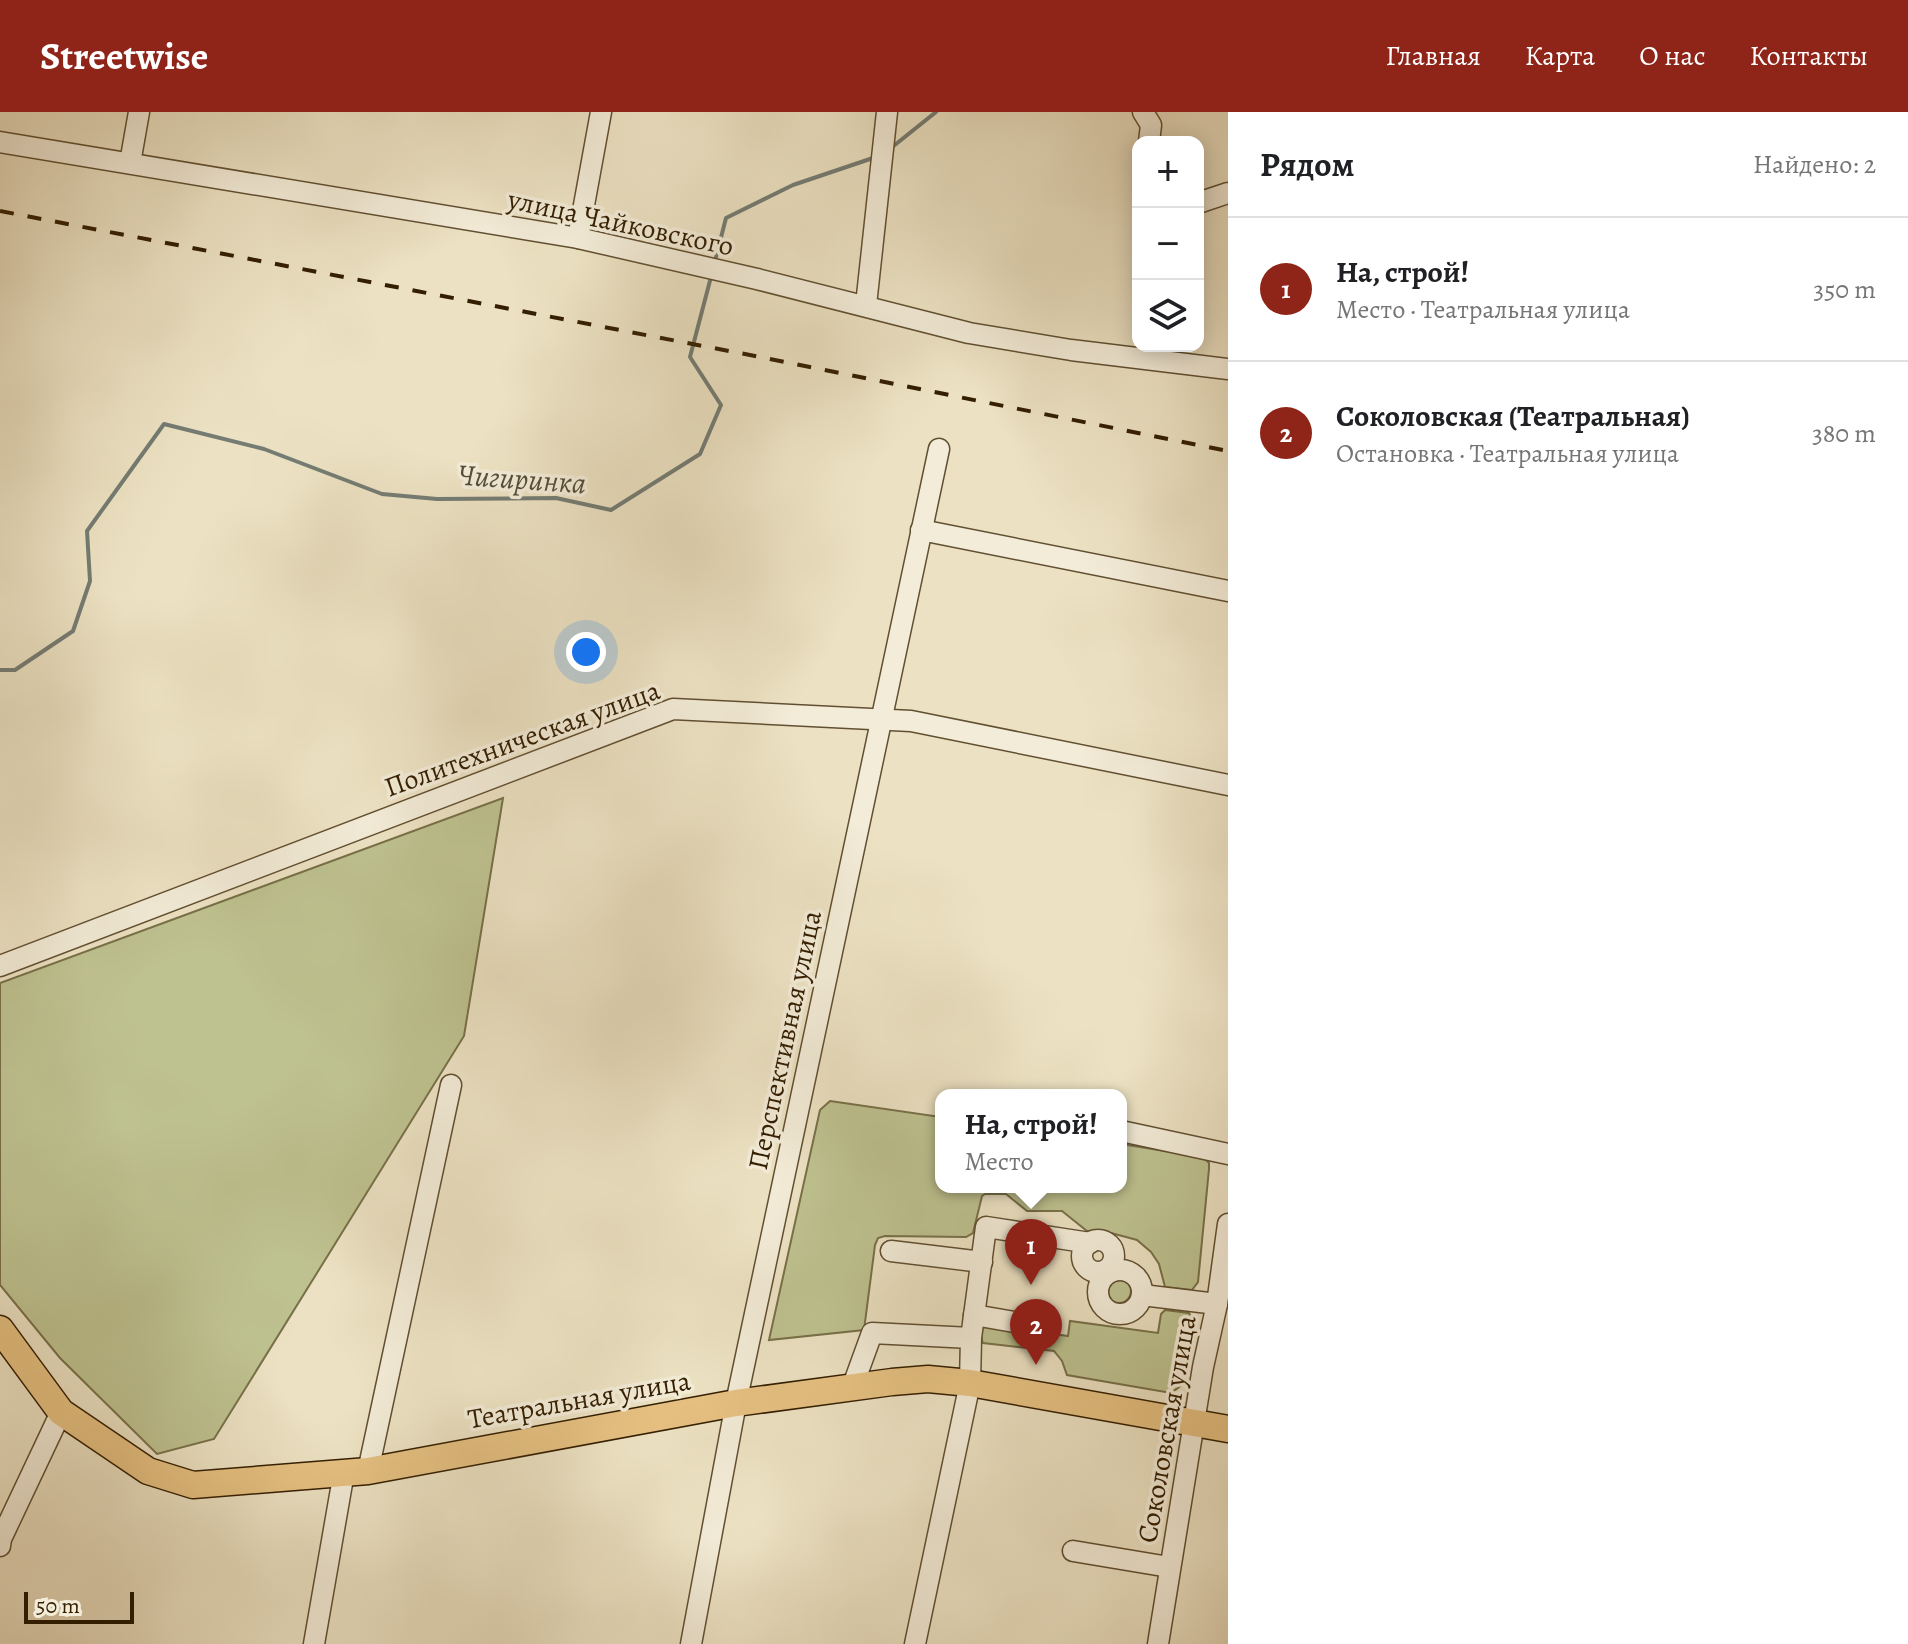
<!DOCTYPE html>
<html lang="ru">
<head>
<meta charset="utf-8">
<style>
  body { margin:0; font-family:Alegreya,serif; background:#f2f2f2; color:#202124 }
  .controls { position:absolute; right:24px; top:24px; display:grid; overflow:hidden; border-radius:16px; box-shadow:0 4px 20px #0003 }
  .controls button { width:72px; height:72px; display:grid; place-items:center; padding:0; border:0; border-bottom:2px solid #e0e0e0; background:#fff; color:#202124; font:40px sans-serif }
  .scale { position:absolute; left:24px; bottom:20px; width:110px; box-sizing:border-box; padding-left:8px; border:4px solid #331e00; border-top:0; font-size:22px; line-height:28px; white-space:nowrap; color:#331e00; -webkit-text-stroke:6px #f3ecd8; paint-order:stroke }
  .you { position:absolute; left:586px; top:540px; width:28px; height:28px; margin:-20px; border:6px solid #fff; border-radius:50%; background:#1a73e8; box-shadow:0 0 0 12px #1a73e833 }
  .badge { display:grid; place-items:center; width:52px; height:52px; border-radius:50%; background:#8f2418; color:#fff; font-size:26px; font-weight:700 }
  .pin { position:absolute; translate:-50% -66px; filter:drop-shadow(0 2px 4px #0008) }
  .pin::after { content:''; position:absolute; top:42px; width:28px; height:24px; background:inherit; clip-path:polygon(0 0,100% 0,50% 100%) }
  .popup { position:absolute; left:935px; top:977px; width:192px; height:104px; box-sizing:border-box; display:grid; place-content:center; border-radius:16px; background:#fff; filter:drop-shadow(0 2px 6px #0005); font-size:26px; white-space:nowrap; color:#757577 }
  .popup b { font-size:30px; color:#202124 }
  .popup::after { content:''; position:absolute; left:50%; top:100%; margin-left:-16px; border:16px solid transparent; border-top-color:#fff }
  .list { margin:0; padding:0; list-style:none }
  h2 { display:flex; justify-content:space-between; align-items:center; height:104px; margin:0; padding:0 32px; font-size:34px }
  h2 small { font-size:26px; font-weight:400; color:#757577 }
  .list li { display:grid; grid-template-columns:52px 1fr auto; gap:24px; align-items:center; box-sizing:border-box; height:144px; padding:0 32px; border-top:2px solid #e0e0e0 }
  .list b { display:block; font-size:30px; white-space:nowrap }
  .list p { margin:0; font-size:26px; white-space:nowrap; color:#757577 }
  .list em { font-size:26px; font-style:normal; color:#757577 }
  .icon { flex:none; width:44px; height:44px; fill:none; stroke:currentColor; stroke-width:2; stroke-linecap:round; stroke-linejoin:round }
  .map { position:relative; flex:none; width:1228px; height:1532px; overflow:hidden }
  header { display:flex; align-items:center; gap:48px; box-sizing:border-box; height:112px; padding:0 40px; background:#8f2418; color:#fff }
  header strong { font-size:38px }
  nav { display:flex; gap:44px; margin-inline-start:auto; font-size:28px }
  main { display:flex }
  aside { flex:1; background:#fff }
  .map>svg:first-child { display:block }
</style>
</head>
<body>
<header>
<strong>Streetwise</strong>
<nav><a>Главная</a><a>Карта</a><a>О нас</a><a>Контакты</a></nav>
</header>
<main>
<div class="map">
<svg width="1228" height="1532" viewBox="0 0 1228 1532">
  <rect width="100%" height="100%" fill="#ece2c3"/>
  <filter id="stains"><feTurbulence type="fractalNoise" baseFrequency=".0025" numOctaves="4"/><feColorMatrix values="0 0 0 0 .2 0 0 0 0 .09 0 0 0 0 .02 0 0 0 .5 -.17"/></filter>
  <radialGradient id="worn" r=".72"><stop offset=".6" stop-color="#630" stop-opacity="0"/><stop offset="1" stop-color="#630" stop-opacity=".3"/></radialGradient>
  <g fill="#bec290" stroke="#787048" stroke-width="2">
    <path d="M503,686l-39,238 -250,403 -57,15 -97,-96 -60,-73v-302z"/>
    <path d="M830,989l111,16v70h180v-43l82,13 6,6v6l-11,113 -6,8 -27,-3 -6,-23 -8,-12 -14,-12 -26,-7 -24,-2 -25,-20h-35l-21,-17h-21l-3,2 -9,37 -7,4 -81,-1 -7,2 -3,7 -11,85 -95,10 51,-230z"/>
    <circle cx="1119" cy="1179" r="12"/>
    <path d="M1165,1198l24,3c7,11 1,61 -8,72 -1,2 -9,7 -10,8l-104,-18 -5,-14 -8,-10 -71,-8c-4,-8 -2,-13 3,-19l82,12 2,-15 88,12 3,-19z"/>
  </g>
  <g fill="none" stroke-linecap="round" stroke-linejoin="round">
    <g stroke="#747c73" stroke-width="4">
      <path d="M891,36l45,-36"/>
      <path d="M715,149l11,-43 67,-33 83,-28"/>
      <path d="M0,558h15l58,-39 17,-50 -3,-50 77,-107 100,25 118,45 55,5 119,-1 55,12 89,-56 21,-49 -31,-48 22,-84"/>
    </g>
    <defs>
      <g id="minor">
        <path d="M1143,0l8,13 -2,17"/>
        <path d="M0,30l578,96 179,41 212,54 102,17 157,19"/>
        <path d="M130,51l9,-51"/>
        <path d="M1198,91l30,-10"/>
        <path d="M578,126l23,-126"/>
        <path d="M866,193l21,-193"/>
        <path d="M921,418l307,61"/>
        <path d="M0,854l673,-257 238,12 317,64"/>
        <path d="M1121,1019l107,23"/>
        <circle cx="1098" cy="1144" r="16"/>
        <path d="M891,1139l91,11"/>
        <circle cx="1120" cy="1180" r="22"/>
        <path d="M1142,1183l75,9"/>
        <path d="M974,1203l75,13"/>
        <path d="M852,1276l20,-55 99,5"/>
        <path d="M368,1359l83,-386"/>
        <path d="M0,1434l1,-7 60,-127"/>
        <path d="M1073,1439l96,16"/>
        <path d="M314,1532l30,-172"/>
        <path d="M691,1532l45,-241 203,-954"/>
        <path d="M915,1532l55,-261 1,-45 15,-111 104,16"/>
        <path d="M1158,1532l45,-277 14,-63 11,-80"/>
      </g>
      <path id="major" d="M0,1217l61,83 87,59 45,14 175,-14 368,-68 156,-21 36,-3 42,4 258,46"/>
    </defs>
    <use href="#minor" stroke="#614f31" stroke-width="23"/>
    <use href="#major" stroke="#331e00" stroke-width="29"/>
    <use href="#minor" stroke="#f3ecd8" stroke-width="20"/>
    <use href="#major" stroke="#e6c182" stroke-width="26"/>
    <path stroke="#331e00" stroke-width="4" stroke-dasharray="14 14" stroke-linecap="butt" d="M0,99l755,145 473,95"/>
  </g>
  <g text-anchor="middle" stroke-width="7" stroke-linejoin="round" paint-order="stroke">
    <g font-size="28" fill="#331e00" stroke="#f3ecd8">
      <text transform="translate(621 110) rotate(12)" y="10">улица Чайковского</text>
      <text transform="translate(522 626) rotate(-20)" y="10">Политехническая улица</text>
      <text transform="translate(784 928) rotate(-78)" y="10">Перспективная улица</text>
      <text transform="translate(579 1287) rotate(-10)" y="10">Театральная улица</text>
      <text transform="translate(1166 1317) rotate(-80)" y="10">Соколовская улица</text>
    </g>
    <g font-size="30" font-style="italic" fill="#534d39" stroke="#f3ecd8">
      <text transform="translate(522 367) rotate(4)" y="10">Чигиринка</text>
    </g>
  </g>
  <rect width="100%" height="100%" filter="url(#stains)"/>
  <rect width="100%" height="100%" fill="url(#worn)"/>
</svg>
<div class="controls">
<button>+</button>
<button>−</button>
<button><svg class="icon" aria-label="layers" viewBox="0 0 24 24"><path d="M12 4l9 5-9 5-9-5zM3 14l9 5 9-5"/></svg></button>
</div>
<div class="scale">50 m</div>
<div class="you"></div>
<div class="pin badge" style="left:1031px;top:1173px">1</div>
<div class="popup"><b>На, строй!</b>Место</div>
<div class="pin badge" style="left:1036px;top:1253px">2</div>
</div>
<aside>
<h2>Рядом<small>Найдено: 2</small></h2>
<ul class="list">
<li><span class="badge">1</span><div><b>На, строй!</b><p>Место · Театральная улица</p></div><em>350 m</em></li>
<li><span class="badge">2</span><div><b>Соколовская (Театральная)</b><p>Остановка · Театральная улица</p></div><em>380 m</em></li>
</ul>
</aside>
</main>
</body>
</html>
